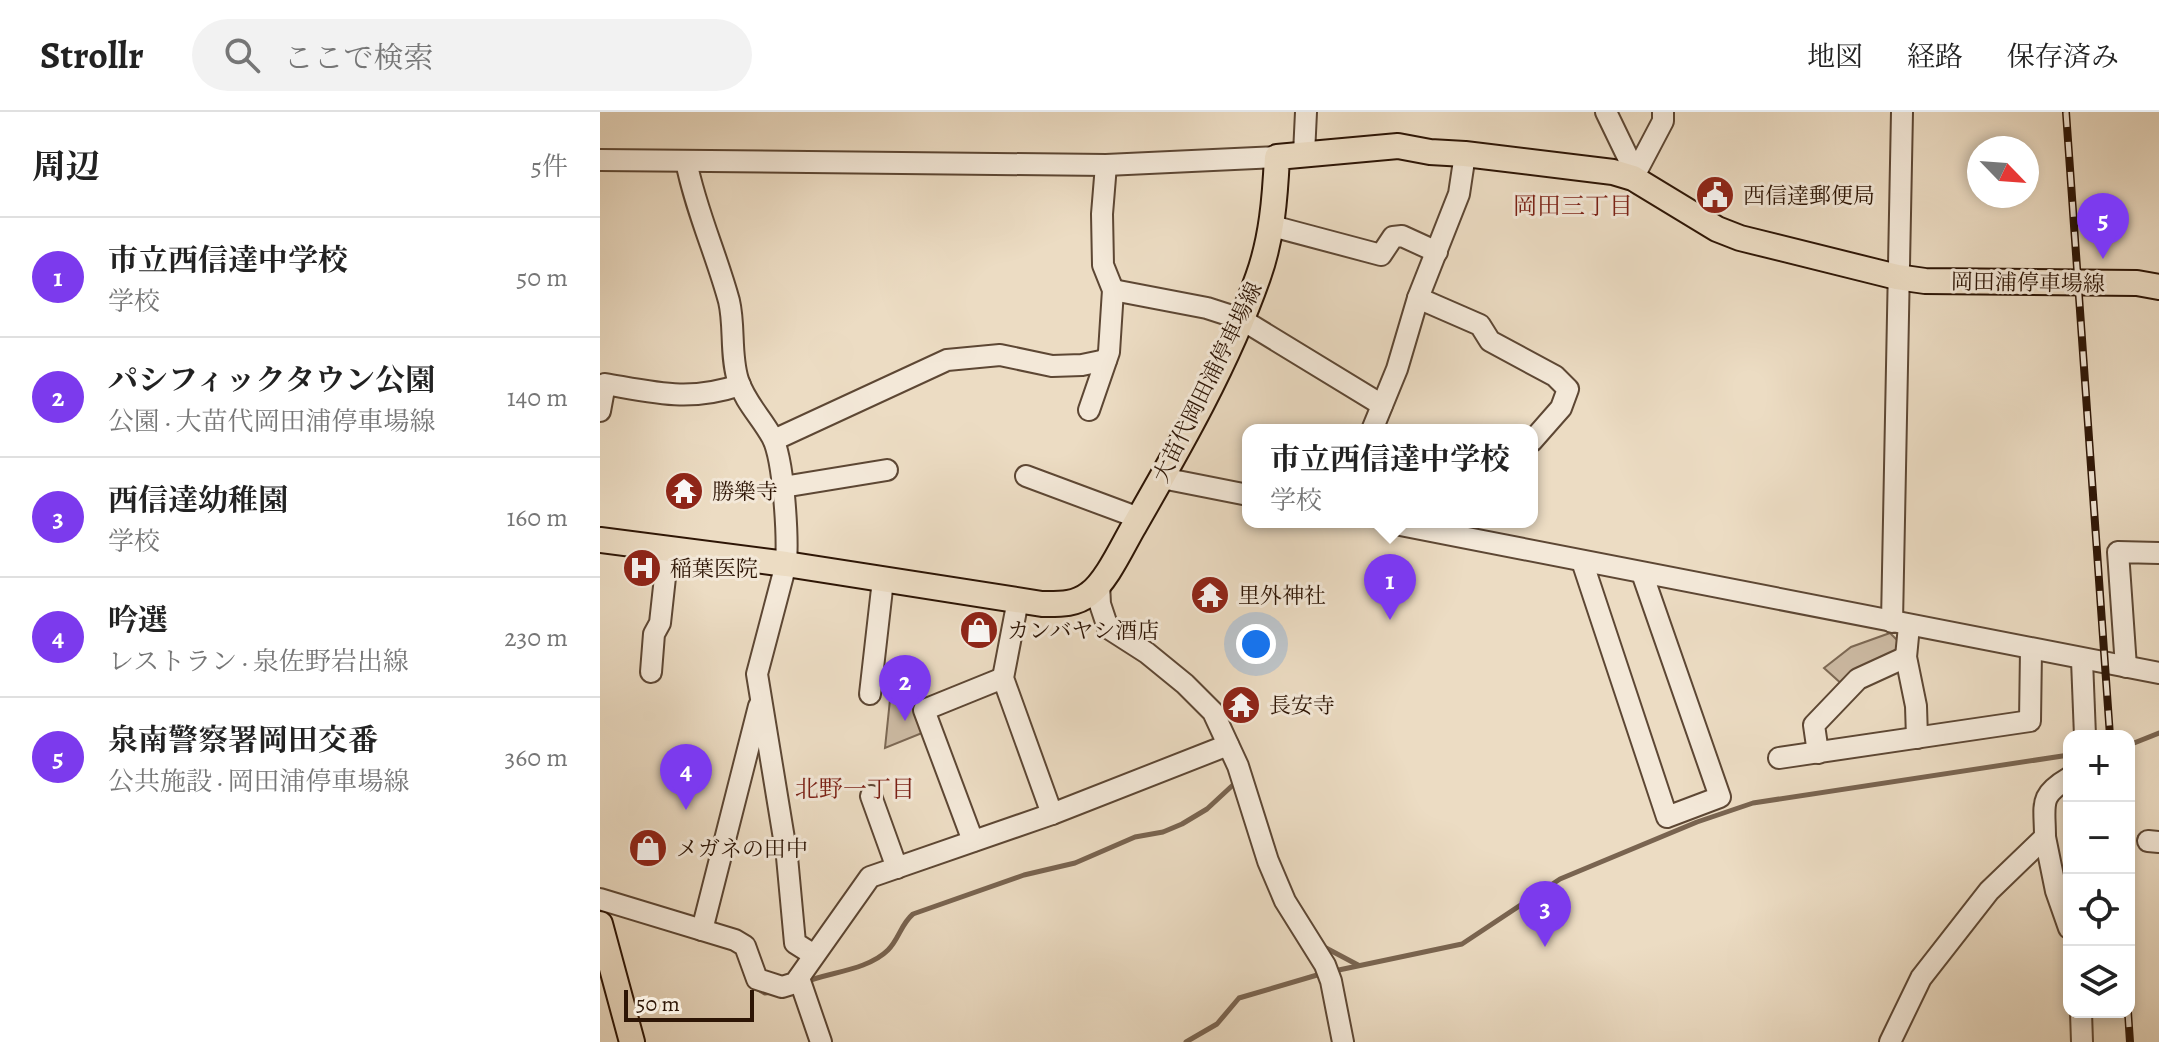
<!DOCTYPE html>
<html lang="ja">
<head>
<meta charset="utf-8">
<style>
  body { margin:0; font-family:Alegreya,"Noto Serif JP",serif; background:#f2f2f2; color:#222 }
  .controls { position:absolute; right:24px; bottom:24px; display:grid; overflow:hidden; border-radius:16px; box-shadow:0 4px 12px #0003 }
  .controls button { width:72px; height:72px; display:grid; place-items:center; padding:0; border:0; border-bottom:2px solid #e0e0e0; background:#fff; color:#222; font:40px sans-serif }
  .compass { position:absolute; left:1367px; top:24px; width:72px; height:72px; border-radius:50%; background:#fff; box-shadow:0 4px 12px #0003; rotate:115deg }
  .scale { position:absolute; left:24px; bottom:20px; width:130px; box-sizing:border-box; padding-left:8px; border:4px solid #2d1505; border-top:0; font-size:22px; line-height:28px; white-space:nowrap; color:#2d1505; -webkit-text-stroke:6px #f3e8d8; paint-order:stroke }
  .you { position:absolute; left:656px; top:532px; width:28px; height:28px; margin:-20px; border:6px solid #fff; border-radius:50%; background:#1a73e8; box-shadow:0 0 0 12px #1a73e833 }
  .badge { display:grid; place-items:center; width:52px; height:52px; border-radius:50%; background:#7c3aed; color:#fff; font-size:26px; font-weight:700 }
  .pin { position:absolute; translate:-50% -66px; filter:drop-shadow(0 2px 4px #0008) }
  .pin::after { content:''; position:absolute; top:42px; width:28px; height:24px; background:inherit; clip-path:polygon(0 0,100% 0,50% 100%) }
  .popup { position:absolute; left:642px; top:312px; width:296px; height:104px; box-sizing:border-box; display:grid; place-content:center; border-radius:16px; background:#fff; filter:drop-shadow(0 2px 6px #0005); font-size:26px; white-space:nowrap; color:#767676 }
  .popup b { font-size:30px; color:#222 }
  .popup::after { content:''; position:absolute; left:50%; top:100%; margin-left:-16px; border:16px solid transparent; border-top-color:#fff }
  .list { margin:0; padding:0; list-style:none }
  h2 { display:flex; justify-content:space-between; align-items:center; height:104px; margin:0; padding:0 32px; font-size:34px }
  h2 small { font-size:26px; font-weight:400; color:#767676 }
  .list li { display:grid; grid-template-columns:52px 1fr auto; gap:24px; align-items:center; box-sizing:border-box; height:120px; padding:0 32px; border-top:2px solid #e0e0e0 }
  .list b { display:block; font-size:30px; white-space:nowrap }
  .list p { margin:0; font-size:26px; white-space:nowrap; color:#767676 }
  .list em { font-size:26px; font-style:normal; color:#767676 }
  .icon { flex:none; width:44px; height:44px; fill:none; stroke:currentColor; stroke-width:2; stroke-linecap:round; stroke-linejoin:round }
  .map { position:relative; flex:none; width:1559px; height:930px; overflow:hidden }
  header { display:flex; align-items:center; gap:48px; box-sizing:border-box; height:112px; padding:0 40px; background:#fff; border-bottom:2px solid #e0e0e0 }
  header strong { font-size:38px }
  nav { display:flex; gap:44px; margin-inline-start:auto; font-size:28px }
  .search { width:560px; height:72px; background:#f2f2f2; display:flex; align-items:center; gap:20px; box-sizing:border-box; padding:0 28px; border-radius:44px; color:#767676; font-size:30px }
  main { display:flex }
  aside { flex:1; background:#fff }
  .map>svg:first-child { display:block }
</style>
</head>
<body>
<header>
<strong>Strollr</strong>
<div class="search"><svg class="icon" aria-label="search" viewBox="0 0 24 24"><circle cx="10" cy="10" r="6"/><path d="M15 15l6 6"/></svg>ここで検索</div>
<nav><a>地図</a><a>経路</a><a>保存済み</a></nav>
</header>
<main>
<aside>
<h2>周辺<small>5件</small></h2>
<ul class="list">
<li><span class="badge">1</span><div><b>市立西信達中学校</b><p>学校</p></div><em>50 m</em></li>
<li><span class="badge">2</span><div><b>パシフィックタウン公園</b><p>公園 · 大苗代岡田浦停車場線</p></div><em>140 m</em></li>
<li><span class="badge">3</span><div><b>西信達幼稚園</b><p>学校</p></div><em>160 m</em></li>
<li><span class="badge">4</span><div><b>吟選</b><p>レストラン · 泉佐野岩出線</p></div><em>230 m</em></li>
<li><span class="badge">5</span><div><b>泉南警察署岡田交番</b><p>公共施設 · 岡田浦停車場線</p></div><em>360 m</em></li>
</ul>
</aside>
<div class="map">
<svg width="1559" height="930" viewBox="0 0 1559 930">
  <rect width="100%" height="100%" fill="#ecdcc3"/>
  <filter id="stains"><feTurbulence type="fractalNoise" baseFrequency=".0025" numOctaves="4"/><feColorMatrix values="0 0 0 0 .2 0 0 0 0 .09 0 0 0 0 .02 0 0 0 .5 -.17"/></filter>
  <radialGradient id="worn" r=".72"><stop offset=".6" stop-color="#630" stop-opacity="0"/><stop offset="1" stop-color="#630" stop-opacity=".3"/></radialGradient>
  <g fill="#ccbaa3" stroke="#7c6854" stroke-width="2">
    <path d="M1290,521l9,9 1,9 -56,35 -20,-18 27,-21z"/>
    <path d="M291,578l40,10 -4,31 -42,17z"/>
  </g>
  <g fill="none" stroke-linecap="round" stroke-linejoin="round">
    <g stroke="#796450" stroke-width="5">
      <path d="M1529,633l30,-12"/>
      <path d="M726,836l32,17"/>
      <path d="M734,859l128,-27 98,-65 137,-57 56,-19 316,-48"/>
      <path d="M205,870c25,-10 63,-12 83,-32 11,-11 13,-26 25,-36l111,-39 51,-12 60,-26 28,-5 19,-8 25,-15 27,-25h5"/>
      <path d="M153,874l12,7 7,-1"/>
      <path d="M586,930l31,-18 22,-26 85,-25"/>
    </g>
    <defs>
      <g id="minor">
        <path d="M1006,0l29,60"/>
        <path d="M704,42l2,-42"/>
        <path d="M0,48l506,5 171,-8"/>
        <path d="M86,49c10,50 30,92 43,140 6,25 1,54 9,79 7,22 23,37 34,57 12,22 16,100 14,127l-29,110 30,183 8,86 19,12"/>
        <path d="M1033,66l30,-57v-9"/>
        <path d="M672,114l109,29 12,-18 9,-1 35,16"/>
        <path d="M513,178l94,18 34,11 141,86"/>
        <path d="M818,186l62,27 10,16 65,35 13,13 -7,19 -29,33"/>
        <path d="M489,298l20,-58 4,-62 -10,-25 -1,-51 4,-49"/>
        <path d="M0,299l5,-27c52,9 84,18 135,1"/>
        <path d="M772,318l25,-61 21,-71 41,-104 6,-40"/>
        <path d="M174,328l173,-80 53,-5 52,11 30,-1 24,-5"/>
        <path d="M426,364l113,42"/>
        <path d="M562,366l86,17"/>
        <path d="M183,375l104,-17"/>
        <path d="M785,410l774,151"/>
        <path d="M982,449l85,256 53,-20 -78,-224"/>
        <path d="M499,471l1,21 8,24 39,25 38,31 28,28 25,54 30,95 17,40 40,64 6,16 12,61"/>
        <path d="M418,488l-15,78 49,136"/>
        <path d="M1292,510l10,-510"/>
        <path d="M1309,514l-3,31 10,49 1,32"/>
        <path d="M1482,548l3,76"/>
        <path d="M1526,555l-8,-115 41,1"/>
        <path d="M51,560l3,-38 6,-11 8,-73"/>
        <path d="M270,582l13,-114"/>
        <path d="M1218,641l-4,-28 44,-46 48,-22"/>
        <path d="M1179,646l251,-37 1,-71"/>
        <path d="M271,684l26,72"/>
        <path d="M1445,725l11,54 13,37"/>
        <path d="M373,729l-49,-131 79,-32"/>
        <path d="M1548,729l11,1"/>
        <path d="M0,787l135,41 10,6 12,33 25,8 13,-4 75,-106 182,-63 176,-69"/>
        <path d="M102,818l57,-224"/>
        <path d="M199,866l22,64"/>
        <path d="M1481,900l1,30"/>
        <path d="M1290,930l31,-64 68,-87 56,-54c0,-33 -7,-41 24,-59"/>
      </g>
      <g id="major">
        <path d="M0,428l186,24 256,40c17,0 33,1 47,-10 17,-12 33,-47 44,-66 46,-80 94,-163 125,-251 14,-39 17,-79 19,-120l121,-11 32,6 35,2 148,18 20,6 84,51 23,9 157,39 28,4 212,2 22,4"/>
        <path d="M0,812l32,118"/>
      </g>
    </defs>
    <use href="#minor" stroke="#5d4734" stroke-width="24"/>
    <use href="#major" stroke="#2d1505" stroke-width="28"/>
    <use href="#minor" stroke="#f3e8d8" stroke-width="20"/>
    <use href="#major" stroke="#ecdcc3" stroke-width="24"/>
    <defs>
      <g id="rail">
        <path d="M1466,0l44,624"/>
        <path d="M1528,900l2,30"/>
      </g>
    </defs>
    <use href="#rail" stroke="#2d1505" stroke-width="8"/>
    <use href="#rail" stroke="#f3e8d8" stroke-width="5" stroke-dasharray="15" stroke-linecap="butt"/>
  </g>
  <defs>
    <symbol id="civic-disc" viewBox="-11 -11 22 22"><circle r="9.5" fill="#8f2418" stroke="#f3e8d8"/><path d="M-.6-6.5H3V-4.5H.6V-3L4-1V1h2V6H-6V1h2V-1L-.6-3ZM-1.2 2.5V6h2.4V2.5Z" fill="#fff"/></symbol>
    <symbol id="temple-disc" viewBox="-11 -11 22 22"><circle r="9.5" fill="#8f2418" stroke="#f3e8d8"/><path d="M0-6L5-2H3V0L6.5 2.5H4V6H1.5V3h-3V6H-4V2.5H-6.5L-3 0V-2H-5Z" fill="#fff"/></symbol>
    <symbol id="hospital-disc" viewBox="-11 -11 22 22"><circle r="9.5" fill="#8f2418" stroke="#f3e8d8"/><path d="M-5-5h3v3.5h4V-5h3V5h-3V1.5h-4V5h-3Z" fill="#fff"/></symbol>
    <symbol id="shop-disc" viewBox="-11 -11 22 22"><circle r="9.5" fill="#8f2418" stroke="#f3e8d8"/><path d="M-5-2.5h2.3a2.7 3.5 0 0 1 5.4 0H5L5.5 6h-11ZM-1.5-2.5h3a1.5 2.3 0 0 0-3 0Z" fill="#fff"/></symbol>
  </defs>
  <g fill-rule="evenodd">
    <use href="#civic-disc" x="1093" y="61" width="44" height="44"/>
    <use href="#temple-disc" x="62" y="357" width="44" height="44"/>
    <use href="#hospital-disc" x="20" y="434" width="44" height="44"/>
    <use href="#temple-disc" x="588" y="461" width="44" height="44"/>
    <use href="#shop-disc" x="357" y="496" width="44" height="44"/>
    <use href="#temple-disc" x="619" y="571" width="44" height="44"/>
    <use href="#shop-disc" x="26" y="714" width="44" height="44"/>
  </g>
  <g text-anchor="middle" stroke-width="6" stroke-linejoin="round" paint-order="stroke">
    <g font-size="22" fill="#2d1505" stroke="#f3e8d8" text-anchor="start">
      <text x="1143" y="91">西信達郵便局</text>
      <text x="112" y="387">勝樂寺</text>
      <text x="70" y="464">稲葉医院</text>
      <text x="638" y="491">里外神社</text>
      <text x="407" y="526">カンバヤシ酒店</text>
      <text x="669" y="601">長安寺</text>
      <text x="76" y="744">メガネの田中</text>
    </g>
    <g font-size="22" fill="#2d1505" stroke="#f3e8d8">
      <text transform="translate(1428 170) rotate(1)" y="8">岡田浦停車場線</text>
      <text transform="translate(607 270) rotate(-64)" y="8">大苗代岡田浦停車場線</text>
    </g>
    <g font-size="24" fill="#7a1f14" stroke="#f3e8d8">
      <text x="973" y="102">岡田三丁目</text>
      <text x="255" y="685">北野一丁目</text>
    </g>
  </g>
  <rect width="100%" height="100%" filter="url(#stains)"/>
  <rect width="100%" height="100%" fill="url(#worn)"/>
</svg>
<div class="controls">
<button>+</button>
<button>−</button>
<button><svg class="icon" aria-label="locate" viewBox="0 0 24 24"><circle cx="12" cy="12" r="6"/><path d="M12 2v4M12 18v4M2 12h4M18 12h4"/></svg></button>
<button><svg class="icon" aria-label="layers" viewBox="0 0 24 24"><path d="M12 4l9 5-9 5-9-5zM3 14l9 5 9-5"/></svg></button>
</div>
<svg class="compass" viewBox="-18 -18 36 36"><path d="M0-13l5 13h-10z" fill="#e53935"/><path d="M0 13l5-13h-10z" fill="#767676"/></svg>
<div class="scale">50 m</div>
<div class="you"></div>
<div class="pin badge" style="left:790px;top:508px">1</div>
<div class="popup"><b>市立西信達中学校</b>学校</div>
<div class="pin badge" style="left:305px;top:609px">2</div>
<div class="pin badge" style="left:945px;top:835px">3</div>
<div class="pin badge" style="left:86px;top:698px">4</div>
<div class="pin badge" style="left:1503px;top:147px">5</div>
</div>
</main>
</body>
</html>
